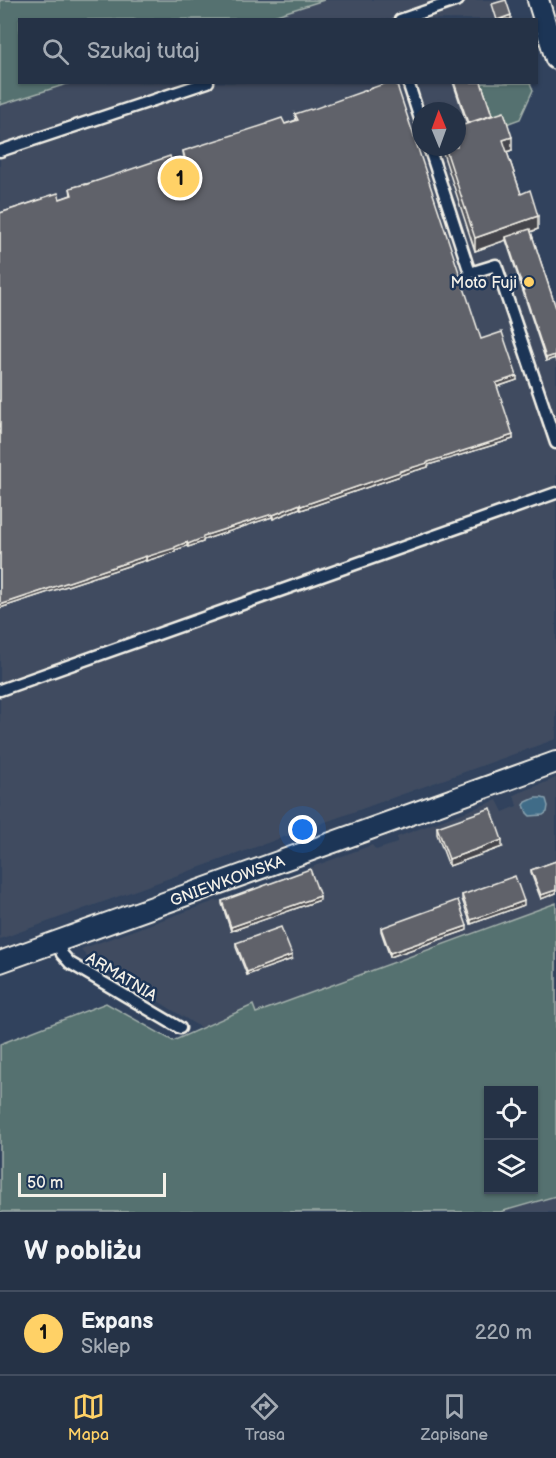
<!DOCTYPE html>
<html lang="pl">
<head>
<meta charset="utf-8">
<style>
  body { margin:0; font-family:"Balsamiq Sans",sans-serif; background:#2d3a4d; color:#f1f3f6 }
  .controls { position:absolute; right:18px; bottom:18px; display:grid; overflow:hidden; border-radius:0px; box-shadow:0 2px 4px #0004 }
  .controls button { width:54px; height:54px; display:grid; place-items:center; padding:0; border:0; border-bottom:2px solid #424d5f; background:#253246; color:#f1f3f6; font:30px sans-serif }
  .compass { position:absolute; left:412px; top:102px; width:54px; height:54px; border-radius:50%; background:#253246; box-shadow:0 2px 4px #0004; rotate:359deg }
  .scale { position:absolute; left:18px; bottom:15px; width:148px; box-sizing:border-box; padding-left:6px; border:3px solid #f4f1e8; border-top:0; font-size:16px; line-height:21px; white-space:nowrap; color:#f4f1e8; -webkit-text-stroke:4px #1d3557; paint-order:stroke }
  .you { position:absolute; left:303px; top:830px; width:21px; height:21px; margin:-15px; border:4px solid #fff; border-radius:50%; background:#1a73e8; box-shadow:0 0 0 9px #1a73e833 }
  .badge { display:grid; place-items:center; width:39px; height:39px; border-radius:50%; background:#ffd166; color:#111; font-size:20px; font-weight:700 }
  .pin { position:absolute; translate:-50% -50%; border:3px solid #fff; box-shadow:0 2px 6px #0006 }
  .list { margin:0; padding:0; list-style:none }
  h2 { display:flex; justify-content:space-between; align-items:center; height:78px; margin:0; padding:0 24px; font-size:26px }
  h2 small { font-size:20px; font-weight:400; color:#a3aab3 }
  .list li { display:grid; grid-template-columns:39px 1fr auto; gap:18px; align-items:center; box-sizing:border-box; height:84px; padding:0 24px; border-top:2px solid #424d5f }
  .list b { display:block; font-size:22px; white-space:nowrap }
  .list p { margin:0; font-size:20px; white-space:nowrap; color:#a3aab3 }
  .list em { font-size:20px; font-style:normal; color:#a3aab3 }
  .icon { flex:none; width:33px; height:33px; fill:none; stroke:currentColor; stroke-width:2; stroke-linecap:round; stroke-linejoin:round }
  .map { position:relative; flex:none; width:556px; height:1212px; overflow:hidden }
  .search { position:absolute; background:#253246; box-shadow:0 2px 4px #0004; left:18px; right:18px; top:18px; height:66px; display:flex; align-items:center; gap:15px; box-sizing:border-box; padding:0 21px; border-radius:0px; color:#a3aab3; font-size:22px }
  .sheet { height:162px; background:#253246 }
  nav { display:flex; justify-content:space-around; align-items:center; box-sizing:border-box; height:84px; border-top:2px solid #424d5f; background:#253246; font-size:16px; color:#a3aab3 }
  nav a { display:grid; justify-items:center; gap:3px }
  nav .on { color:#ffd166 }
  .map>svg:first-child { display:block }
</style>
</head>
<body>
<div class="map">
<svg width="556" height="1212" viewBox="0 0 556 1212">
  <rect width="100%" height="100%" fill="#31425d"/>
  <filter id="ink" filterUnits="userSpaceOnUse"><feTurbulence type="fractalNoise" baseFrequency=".0167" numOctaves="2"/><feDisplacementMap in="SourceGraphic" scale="12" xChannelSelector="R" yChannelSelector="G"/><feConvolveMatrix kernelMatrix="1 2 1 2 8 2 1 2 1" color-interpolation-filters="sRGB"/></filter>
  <g filter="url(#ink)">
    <g fill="#3f4c61" fill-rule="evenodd">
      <path d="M324,0h180l7,19 -247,1z"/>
      <path d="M70,82l410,1 24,42 8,25 -9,3 17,53 10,-2 8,25 -8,3 26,79v428l-556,200v-834zM421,111h36v36h-36z"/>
      <path d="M556,778v125l-300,110 -4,-8 -51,23 -115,-72 -5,-7 134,-48 7,-1 150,-55 4,5 21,-7v-6l100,-37 6,12 14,-6 -3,-11z"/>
      <path d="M556,1196v16h-56z"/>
    </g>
    <g fill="#55716f" stroke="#a4b1ac" stroke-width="1.5" fill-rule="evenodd">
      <path d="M0,0h324l-60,19 -244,1v62l50,1 -70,22z"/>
      <path d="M480,83h50l3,7 -13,29 -25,9z"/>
      <path d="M556,903v293l-56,16h-500v-168l106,-41 67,38 80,-36 3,8zM488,1090h46v100h-46z"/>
    </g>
    <path fill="#416c88" stroke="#89a1ae" stroke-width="1.5" d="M535,798h7l4,1 2,7 -1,6 -4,3 -13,1 -3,-3 -3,-8 2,-3z"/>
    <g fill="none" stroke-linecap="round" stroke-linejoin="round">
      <defs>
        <g id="service">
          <path d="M400,20l58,-20"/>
          <path d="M408,82l13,40"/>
          <path d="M429,147l41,126 26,-8 60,178"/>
          <path d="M0,151l208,-69"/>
          <path d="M0,690l556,-197"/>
          <path d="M58,941l4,13 8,9 110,65"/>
        </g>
        <g id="minor">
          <path d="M538,0l18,59"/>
          <path d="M0,962l556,-200"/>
        </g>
      </defs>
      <use href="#service" stroke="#f4f1e8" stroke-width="15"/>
      <use href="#minor" stroke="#f4f1e8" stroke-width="24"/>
      <use href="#service" stroke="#1d3557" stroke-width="10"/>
      <use href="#minor" stroke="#1d3557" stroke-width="20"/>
    </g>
    <g fill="#53545c" stroke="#f4f1e8" stroke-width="1.5">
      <path d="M453,82h28l11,33 20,35 -5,2 14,42 17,35 -7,3 25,76v54l-1,-4 -9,3 -40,-121 -31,11 -34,-104h16l10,-23z"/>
      <path d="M295,114l186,225 36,41 -20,7 16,52 -85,26v2l-28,8v1l-99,34 -1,-2 -27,11 -1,-2 -69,23v2l-15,5 -1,-1 -12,4v2l-29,9v-1l-146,48v-395l42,-14v-1l18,1 11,-4 -1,-7 114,-29 -1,-8 102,-27 11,-4z"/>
      <path d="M437,827l65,20 -53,19 -12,-32z"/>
      <path d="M556,861v32l-15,6 -10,-26v-3z"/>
      <path d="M462,895l62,10 -53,19 -9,-25z"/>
      <path d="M320,900l-89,31 -9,-27v-3z"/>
      <path d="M381,928l86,2 -77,27 -9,-26z"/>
      <path d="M236,943l56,16 -45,16 -11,-28z"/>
    </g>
    <g fill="#44454b" stroke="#f4f1e8" stroke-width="1.5">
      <path d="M511,15v4l-14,1z"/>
      <path d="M512,137v13l-9,3v-13z"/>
      <path d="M538,216v13l-31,11 -1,-3v3l-31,11v-13z"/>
      <path d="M555,355v3l-9,3v-3z"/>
      <path d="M517,376v4l-21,7v-4z"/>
      <path d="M513,435v4l-85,26v2l-28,8v1l-99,34v-4l127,-44z"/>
      <path d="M300,504v4l-27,11v-4z"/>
      <path d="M272,514v3l-69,23v2l-15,5v-3l15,-8z"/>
      <path d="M187,542v4l-12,4v2l-29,9v-4z"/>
      <path d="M146,556v4l-146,48v-3z"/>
      <path d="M502,840v7l-53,19v-7z"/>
      <path d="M556,890v3l-15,6v-4z"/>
      <path d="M320,896v4l-89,31v-4z"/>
      <path d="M524,901v4l-53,19v-4z"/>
      <path d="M467,926v4l-77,27v-4z"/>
      <path d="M292,955v4l-45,16v-3z"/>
    </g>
    <g fill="#61626b" stroke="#f4f1e8" stroke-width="1.5">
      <path d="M506,0l5,15 -14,5 -5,-16z"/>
      <path d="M389,82h7l85,257 21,-7 15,44 -21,7 17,52 -85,27v1l-28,8v1l-99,34 -1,-2 -27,11 -1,-1 -69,22v2l-15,6 -1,-2 -12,5v1l-29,9v-1l-146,49v-392l43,-14 -1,-1 16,-5 2,6 12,-4 -2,-7 15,-4v1l85,-29 2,6 13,-4 -2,-7 84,-27v-1l15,-5 3,6 13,-4 -3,-6 15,-5 1,1z"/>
      <path d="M454,82h27l11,33 -24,8z"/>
      <path d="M504,112l8,25 -9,3 18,54 9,-4 8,26 -63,22 -30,-91h12v-20z"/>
      <path d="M530,229l26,79v43h-1v4l-9,3 -40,-121z"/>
      <path d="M491,808l11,32 -53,19 -12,-32z"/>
      <path d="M556,861v29l-15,5 -10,-25z"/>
      <path d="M310,869l10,27 -89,31 -9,-26z"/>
      <path d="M515,876l9,25 -53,19 -9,-25z"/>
      <path d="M458,900l9,26 -77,27 -9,-25z"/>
      <path d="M281,927l11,28 -45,17 -11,-29z"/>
    </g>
  </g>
  <circle fill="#ffd166" stroke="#1d3557" stroke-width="2" cx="529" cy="282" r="6"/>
  <g text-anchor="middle" stroke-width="5" stroke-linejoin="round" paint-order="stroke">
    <g font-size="16" fill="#f4f1e8" stroke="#1d3557" text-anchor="end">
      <text x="517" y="288">Moto Fuji</text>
    </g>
    <g font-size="16" fill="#f4f1e8" stroke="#1d3557">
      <text transform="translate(227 880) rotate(-20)" y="6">GNIEWKOWSKA</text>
      <text transform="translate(122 976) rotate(31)" y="6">ARMATNIA</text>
    </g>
  </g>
</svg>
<div class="controls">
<button><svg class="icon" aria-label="locate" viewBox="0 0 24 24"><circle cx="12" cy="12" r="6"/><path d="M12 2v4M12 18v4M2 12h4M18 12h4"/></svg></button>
<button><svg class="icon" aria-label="layers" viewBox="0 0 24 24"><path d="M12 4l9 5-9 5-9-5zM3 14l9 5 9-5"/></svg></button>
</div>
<svg class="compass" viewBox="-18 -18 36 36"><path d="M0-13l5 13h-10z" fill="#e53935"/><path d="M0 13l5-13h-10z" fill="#a3aab3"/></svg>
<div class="scale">50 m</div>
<div class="you"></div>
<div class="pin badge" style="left:180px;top:178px">1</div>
<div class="search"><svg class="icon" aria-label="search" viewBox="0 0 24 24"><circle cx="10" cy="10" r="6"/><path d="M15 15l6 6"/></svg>Szukaj tutaj</div>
</div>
<section class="sheet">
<h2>W pobliżu<small></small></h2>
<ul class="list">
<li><span class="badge">1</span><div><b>Expans</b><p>Sklep</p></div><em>220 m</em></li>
</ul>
</section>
<nav>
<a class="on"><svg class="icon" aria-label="map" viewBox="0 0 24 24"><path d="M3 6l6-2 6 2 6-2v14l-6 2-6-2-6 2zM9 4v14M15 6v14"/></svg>Mapa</a>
<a><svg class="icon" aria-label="directions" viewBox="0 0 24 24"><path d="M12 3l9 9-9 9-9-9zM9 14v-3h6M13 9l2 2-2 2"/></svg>Trasa</a>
<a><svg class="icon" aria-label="saved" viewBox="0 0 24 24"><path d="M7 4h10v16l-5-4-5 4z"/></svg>Zapisane</a>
</nav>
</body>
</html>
